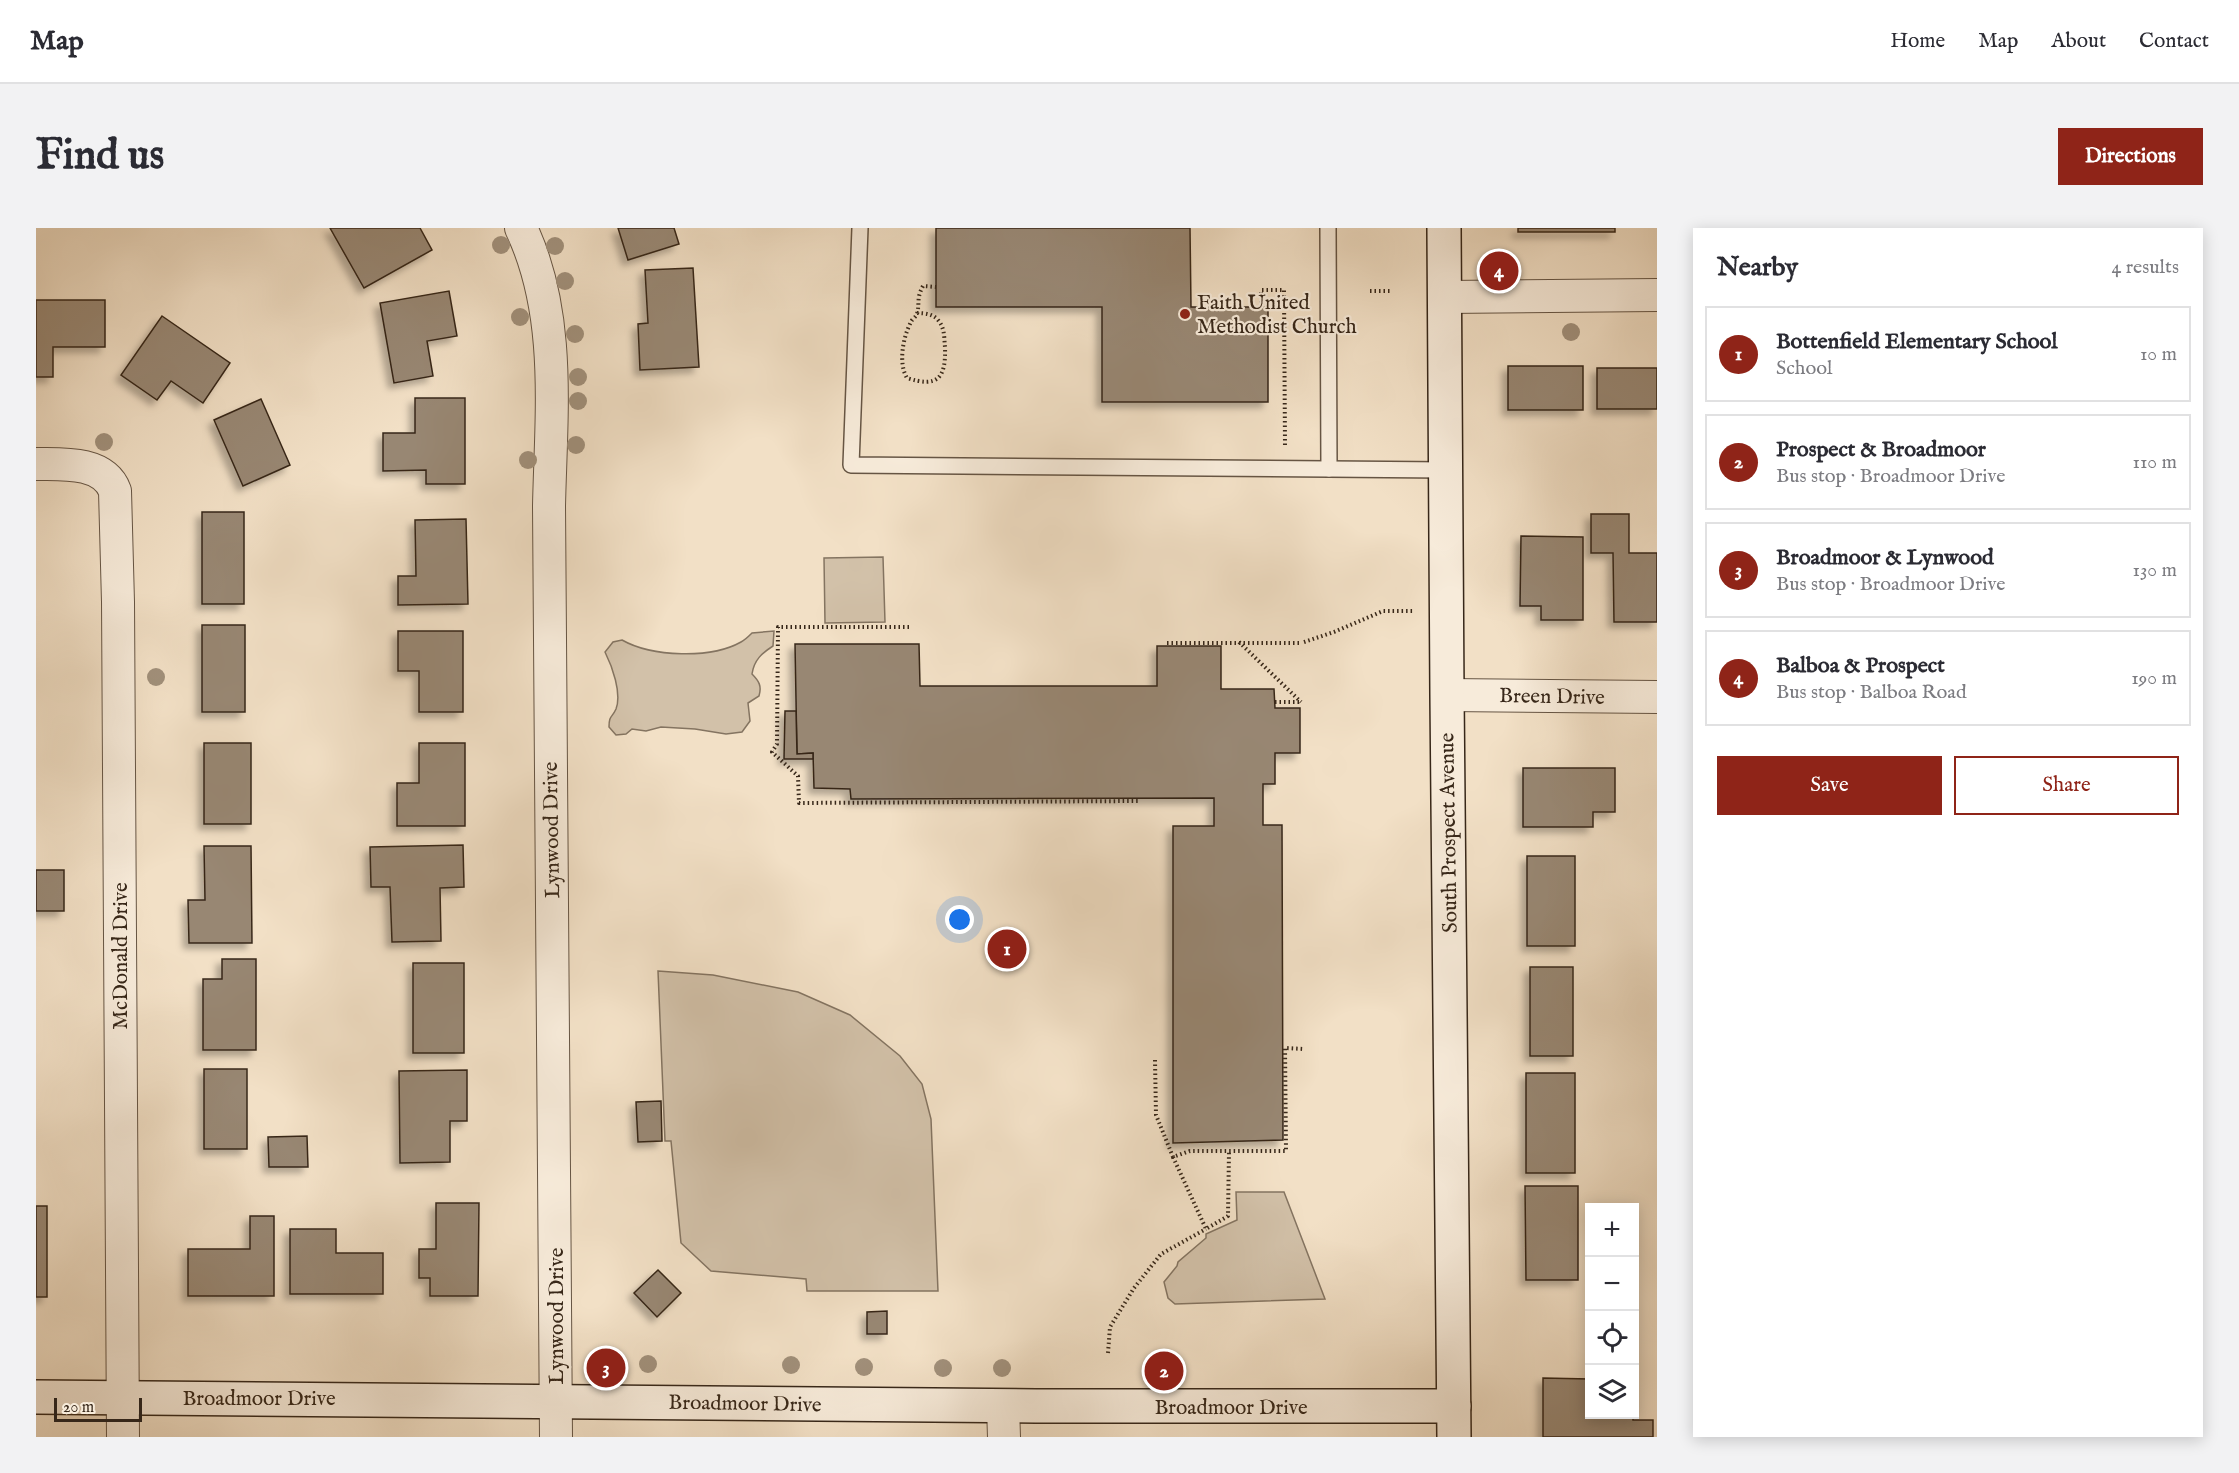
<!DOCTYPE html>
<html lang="en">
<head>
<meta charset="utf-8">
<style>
  body { margin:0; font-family:"IM FELL English",serif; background:#f2f2f3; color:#2b2b33 }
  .controls { position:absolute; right:18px; bottom:18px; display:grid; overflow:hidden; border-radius:0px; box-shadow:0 3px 15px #0003 }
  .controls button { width:54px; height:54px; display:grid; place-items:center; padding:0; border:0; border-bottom:2px solid #e1e1e2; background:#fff; color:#2b2b33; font:30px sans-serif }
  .scale { position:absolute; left:18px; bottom:15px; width:88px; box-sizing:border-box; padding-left:6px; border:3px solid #372719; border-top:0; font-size:16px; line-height:21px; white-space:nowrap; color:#372719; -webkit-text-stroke:4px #f7ebda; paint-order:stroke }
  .you { position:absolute; left:924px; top:692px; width:21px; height:21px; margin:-15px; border:4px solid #fff; border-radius:50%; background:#1a73e8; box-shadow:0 0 0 9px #1a73e833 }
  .badge { display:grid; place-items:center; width:39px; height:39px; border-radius:50%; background:#8f2418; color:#fff; font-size:20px; font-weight:700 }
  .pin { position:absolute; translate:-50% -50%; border:3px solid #fff; box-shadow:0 2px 6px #0006 }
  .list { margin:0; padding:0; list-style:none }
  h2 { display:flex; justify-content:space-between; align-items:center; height:78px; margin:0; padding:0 24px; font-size:26px }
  h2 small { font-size:20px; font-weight:400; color:#7c7c81 }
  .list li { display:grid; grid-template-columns:39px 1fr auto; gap:18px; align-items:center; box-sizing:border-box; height:96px; margin:0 12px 12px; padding:0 12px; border:2px solid #e1e1e2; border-radius:0px }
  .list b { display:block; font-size:22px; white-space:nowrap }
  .list p { margin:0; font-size:20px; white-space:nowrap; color:#7c7c81 }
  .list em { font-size:20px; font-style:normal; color:#7c7c81 }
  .actions { display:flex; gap:12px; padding:18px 24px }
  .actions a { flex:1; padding:14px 0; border:2px solid #8f2418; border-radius:0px; text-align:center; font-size:21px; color:#8f2418 }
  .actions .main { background:#8f2418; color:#fff }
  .icon { flex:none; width:33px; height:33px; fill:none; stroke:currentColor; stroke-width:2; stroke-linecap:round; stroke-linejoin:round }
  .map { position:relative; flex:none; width:1621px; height:1209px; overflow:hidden; border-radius:0px }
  header { display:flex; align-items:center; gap:36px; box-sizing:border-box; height:84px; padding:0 30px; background:#fff; border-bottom:2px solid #e1e1e2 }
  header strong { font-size:28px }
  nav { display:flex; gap:33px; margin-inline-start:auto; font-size:21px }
  .intro { display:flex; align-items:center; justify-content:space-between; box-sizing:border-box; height:144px; padding:0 36px }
  h1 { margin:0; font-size:42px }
  .button { padding:15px 27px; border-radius:0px; background:#8f2418; color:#fff; font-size:21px; font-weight:700 }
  main { display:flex; gap:36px; padding:0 36px }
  aside { flex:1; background:#fff; border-radius:0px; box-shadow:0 3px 15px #0003 }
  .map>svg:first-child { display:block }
</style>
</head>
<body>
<header>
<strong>Map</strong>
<nav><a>Home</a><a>Map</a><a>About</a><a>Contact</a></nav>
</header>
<div class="intro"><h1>Find us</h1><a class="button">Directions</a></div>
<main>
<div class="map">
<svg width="1621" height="1209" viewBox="0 0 1621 1209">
  <defs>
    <filter id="shadow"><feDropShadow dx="-5.5" dy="5.5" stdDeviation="3" flood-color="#0004"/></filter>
  </defs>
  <rect width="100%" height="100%" fill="#f2e0c6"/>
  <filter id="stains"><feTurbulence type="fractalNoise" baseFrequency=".00333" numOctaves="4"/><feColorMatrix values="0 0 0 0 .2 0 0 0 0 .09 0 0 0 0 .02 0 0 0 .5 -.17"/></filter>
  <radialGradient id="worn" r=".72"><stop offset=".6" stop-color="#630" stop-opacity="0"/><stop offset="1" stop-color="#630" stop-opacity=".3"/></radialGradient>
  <g fill="#d2c1a9" stroke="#847461" stroke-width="1.5">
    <path d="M847,329l2,65 -60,1 -1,-65z"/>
    <path d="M738,403l-1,15c-11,7 -19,14 -21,28 7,7 10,12 7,22l-11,7 2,18 -8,11 -16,2 -31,-5 -34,-2 -15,4 -14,-2 -6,5 -10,1 -7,-8c0,-12 3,-9 7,-18 6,-16 -4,-43 -11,-57l8,-10 9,-2c30,17 89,19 119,2 4,-2 8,-6 11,-9z"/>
    <path d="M622,743l55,4 85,17 52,23 50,41 22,28 9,35 7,172h-131l-1,-12 -95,-8 -30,-28 -10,-102h-6z"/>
    <path d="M1200,964h48l41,107 -150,5 -7,-6 -4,-16 13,-16 1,-4 28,-24v-4l31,-14z"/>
  </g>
  <g fill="#988773" stroke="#372719" stroke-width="1.5" filter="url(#shadow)">
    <path d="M294,0h90l12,22 -68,38z"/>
    <path d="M582,0h56l5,16 -51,16z"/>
    <path d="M900,0h254l1,79h77v95h-166v-95h-166z"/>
    <rect x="1482" y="0" width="97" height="4"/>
    <path d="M657,40l6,99 -59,3 -2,-46 10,-1 -3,-53z"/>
    <path d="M413,63l8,45 -30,5 6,35 -39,7 -14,-80z"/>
    <path d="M0,72h69v47h-52v30h-17z"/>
    <path d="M126,88l68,47 -27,40 -32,-22 -14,19 -36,-25z"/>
    <rect x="1472" y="138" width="75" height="44"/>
    <rect x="1561" y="140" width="60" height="41"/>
    <path d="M379,170h50v86h-39v-14l-43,1v-38h32z"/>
    <path d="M225,171l29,66 -47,21 -29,-66z"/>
    <rect x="166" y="284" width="42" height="92"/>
    <path d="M1555,286h38v39h28v69h-43l-1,-69h-22z"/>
    <path d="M430,291l2,85 -70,1v-29h18l-1,-56z"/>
    <path d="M1485,308l62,1v83h-42v-14h-21z"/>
    <rect x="166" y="397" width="43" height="87"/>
    <path d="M362,403h65v81h-44v-41h-21z"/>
    <path d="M759,416h124l1,42h237v-40h64v43h53l1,19h25v45h-25v31h-12v41h19l1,315 -110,3v-317h41v-28l-363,1 -1,-10 -36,-1 -1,-35 -16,1z"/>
    <path d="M749,483h11l1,43 16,-1v6h-29z"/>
    <rect x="168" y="515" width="47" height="81"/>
    <path d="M383,515h46v83h-68v-43h22z"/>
    <path d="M1487,540h92v44h-22v15h-70z"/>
    <path d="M427,617l1,42 -24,1 1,53 -49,1 -2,-55h-19l-1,-40z"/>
    <path d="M168,618h47l1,97h-63l-1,-43h17z"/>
    <rect x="1491" y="628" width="48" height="90"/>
    <rect x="0" y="642" width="28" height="41"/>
    <path d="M186,731h34v91h-53v-71h19z"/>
    <rect x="377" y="735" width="51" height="90"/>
    <rect x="1494" y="739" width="43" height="89"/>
    <rect x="168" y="841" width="43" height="80"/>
    <path d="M431,842v51h-17v41l-50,1 -1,-92z"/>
    <rect x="1490" y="845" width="49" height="100"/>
    <path d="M625,873l1,40 -24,1 -2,-40z"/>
    <path d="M271,908l1,31h-39l-1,-30z"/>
    <path d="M1489,958h53v94h-52z"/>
    <path d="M400,975h43l-1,93h-48v-18h-11v-29h17z"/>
    <rect x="0" y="978" width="11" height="91"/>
    <path d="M214,988h24v80h-86v-47h62z"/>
    <path d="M254,1001h46v24h47v41h-93z"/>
    <path d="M622,1042l23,23 -24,24 -23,-24z"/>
    <path d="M851,1083v23h-20v-22z"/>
    <path d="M1507,1150l46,1 1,35h43v6h20v17h-110z"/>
  </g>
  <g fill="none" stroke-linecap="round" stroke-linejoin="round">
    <defs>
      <g id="lane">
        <path d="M824,0l-9,237 595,5"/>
        <path d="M1292,0l1,241"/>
      </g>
      <g id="street">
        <path d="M485,0c41,86 30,186 28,278l7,931"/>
        <path d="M1409,69l212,-2"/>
        <path d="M0,236c26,0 68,-3 79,27l3,111 5,835"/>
        <path d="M1411,467l210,2"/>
        <path d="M967,1178l1,31"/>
      </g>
      <g id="secondary">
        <path d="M1408,0l3,467 7,742"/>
        <path d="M0,1169l1000,9h418"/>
      </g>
    </defs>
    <use href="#lane" stroke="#654" stroke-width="18"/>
    <use href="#street" stroke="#654" stroke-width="34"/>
    <use href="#secondary" stroke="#372719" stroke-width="36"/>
    <g stroke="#372719" stroke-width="4" stroke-dasharray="1.5 3" stroke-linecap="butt">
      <path d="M1334,63h20"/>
      <path d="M1225,79v-17h23l1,156"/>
      <path d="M881,85c8,0 16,1 21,7 7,8 6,18 7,27 1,31 -7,41 -38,31 -9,-15 -4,-41 4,-56 1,-3 5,-5 6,-8 3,-11 -1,-15 6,-28l13,1"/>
      <path d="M873,399h-131l-1,117 -5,8 26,24 1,27 339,-2"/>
      <path d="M1203,414l62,60"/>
      <path d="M1268,414l30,-10 49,-21h32"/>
      <path d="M1131,415h134"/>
      <path d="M1239,474h26"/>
      <path d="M1119,832l1,55 17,42 17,-6h96l-1,-103 18,1"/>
      <path d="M1137,929l33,72 22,-13 1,-65"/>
      <path d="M1072,1125l2,-26 24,-39 27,-34 45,-25"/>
    </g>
    <use href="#lane" stroke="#f7ebda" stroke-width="15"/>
    <use href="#street" stroke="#f7ebda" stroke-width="32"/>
    <use href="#secondary" stroke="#f7ebda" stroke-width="33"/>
  </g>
  <g fill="#a1907b">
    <circle cx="465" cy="17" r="9"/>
    <circle cx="519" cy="18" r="9"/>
    <circle cx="529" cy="53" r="9"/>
    <circle cx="484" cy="89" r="9"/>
    <circle cx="1535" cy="104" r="9"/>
    <circle cx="539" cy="106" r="9"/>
    <circle cx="542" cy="149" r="9"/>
    <circle cx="542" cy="173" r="9"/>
    <circle cx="68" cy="214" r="9"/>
    <circle cx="540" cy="217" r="9"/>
    <circle cx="492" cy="232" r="9"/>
    <circle cx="120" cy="449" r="9"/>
    <circle cx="612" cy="1136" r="9"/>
    <circle cx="755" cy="1137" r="9"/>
    <circle cx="828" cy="1139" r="9"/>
    <circle cx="907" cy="1140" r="9"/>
    <circle cx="966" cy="1140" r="9"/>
  </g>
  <circle fill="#8f2418" stroke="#f7ebda" stroke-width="2" cx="1149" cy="86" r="6"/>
  <g text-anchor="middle" stroke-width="4.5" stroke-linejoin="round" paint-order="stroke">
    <g font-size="21" fill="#372719" stroke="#f7ebda" text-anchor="start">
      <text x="1161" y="81">Faith United<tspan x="1161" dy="24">Methodist Church</tspan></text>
    </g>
    <g font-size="21" fill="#372719" stroke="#f7ebda">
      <text transform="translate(1516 468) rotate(1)" y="7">Breen Drive</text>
      <text transform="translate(515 602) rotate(-91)" y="7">Lynwood Drive</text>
      <text transform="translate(1412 605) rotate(-91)" y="7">South Prospect Avenue</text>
      <text transform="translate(84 728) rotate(-90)" y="7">McDonald Drive</text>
      <text transform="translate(520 1088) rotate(-90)" y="7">Lynwood Drive</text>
      <text x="223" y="1177">Broadmoor Drive</text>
      <text transform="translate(709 1175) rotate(1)" y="7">Broadmoor Drive</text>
      <text x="1195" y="1186">Broadmoor Drive</text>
    </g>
  </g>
  <rect width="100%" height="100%" filter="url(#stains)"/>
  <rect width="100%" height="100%" fill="url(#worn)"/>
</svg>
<div class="controls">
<button>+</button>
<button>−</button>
<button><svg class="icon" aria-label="locate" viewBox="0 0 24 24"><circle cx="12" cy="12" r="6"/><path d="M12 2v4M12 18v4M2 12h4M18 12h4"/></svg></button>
<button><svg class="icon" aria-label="layers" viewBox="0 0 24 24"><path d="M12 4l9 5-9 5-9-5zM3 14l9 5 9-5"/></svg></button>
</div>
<div class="scale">20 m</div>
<div class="you"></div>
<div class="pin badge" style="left:971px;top:721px">1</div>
<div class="pin badge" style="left:1128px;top:1143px">2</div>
<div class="pin badge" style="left:570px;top:1140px">3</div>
<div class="pin badge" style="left:1463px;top:43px">4</div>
</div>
<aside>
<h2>Nearby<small>4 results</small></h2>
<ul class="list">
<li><span class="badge">1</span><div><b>Bottenfield Elementary School</b><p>School</p></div><em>10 m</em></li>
<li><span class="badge">2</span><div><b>Prospect &amp; Broadmoor</b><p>Bus stop · Broadmoor Drive</p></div><em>110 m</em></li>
<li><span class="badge">3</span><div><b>Broadmoor &amp; Lynwood</b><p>Bus stop · Broadmoor Drive</p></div><em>130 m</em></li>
<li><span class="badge">4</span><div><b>Balboa &amp; Prospect</b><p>Bus stop · Balboa Road</p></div><em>190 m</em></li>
</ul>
<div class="actions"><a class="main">Save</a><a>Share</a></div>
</aside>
</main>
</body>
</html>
